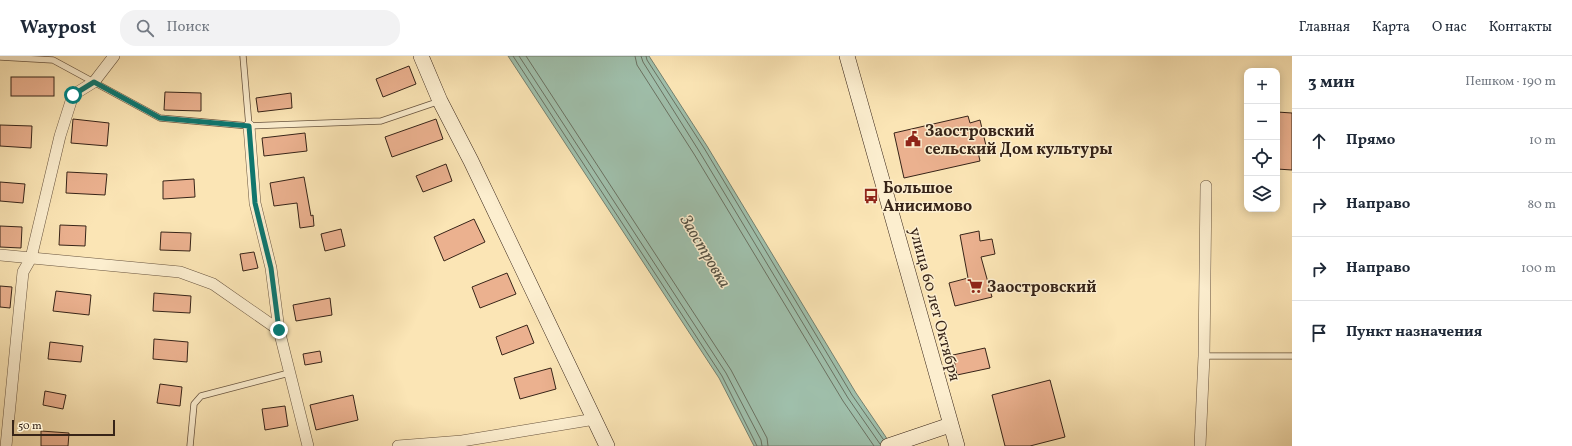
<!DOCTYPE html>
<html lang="ru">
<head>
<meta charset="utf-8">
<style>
  body { margin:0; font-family:Vollkorn,serif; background:#f2f2f3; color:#1f2937 }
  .controls { position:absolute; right:12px; top:12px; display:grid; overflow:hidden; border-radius:8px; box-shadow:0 2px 10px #0003 }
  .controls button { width:36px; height:36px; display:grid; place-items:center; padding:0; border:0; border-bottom:1px solid #e0e1e3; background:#fff; color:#1f2937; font:20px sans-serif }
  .scale { position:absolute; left:12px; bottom:10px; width:103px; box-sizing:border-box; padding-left:4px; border:2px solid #372418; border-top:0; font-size:11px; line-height:14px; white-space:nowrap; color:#372418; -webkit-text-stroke:3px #fceecf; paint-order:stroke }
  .stop { position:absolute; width:12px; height:12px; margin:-9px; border:3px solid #0f766e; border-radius:50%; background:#fff }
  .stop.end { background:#0f766e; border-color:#fff; box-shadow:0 1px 4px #0008 }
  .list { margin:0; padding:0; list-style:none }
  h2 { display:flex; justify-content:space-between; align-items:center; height:52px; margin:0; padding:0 16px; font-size:17px }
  h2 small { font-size:13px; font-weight:400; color:#747a83 }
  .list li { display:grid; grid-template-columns:26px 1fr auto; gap:12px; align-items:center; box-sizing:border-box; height:64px; padding:0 16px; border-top:1px solid #e0e1e3 }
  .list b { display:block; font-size:15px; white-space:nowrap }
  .list em { font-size:13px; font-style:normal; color:#747a83 }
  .icon { flex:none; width:22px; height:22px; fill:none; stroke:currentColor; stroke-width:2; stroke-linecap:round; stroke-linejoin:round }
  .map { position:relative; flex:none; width:1292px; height:390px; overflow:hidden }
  header { display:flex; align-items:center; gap:24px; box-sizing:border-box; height:56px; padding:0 20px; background:#fff; border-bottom:1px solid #e0e1e3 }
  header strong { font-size:19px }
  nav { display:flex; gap:22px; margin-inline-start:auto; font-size:14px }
  .search { width:280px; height:36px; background:#f2f2f3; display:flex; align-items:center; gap:10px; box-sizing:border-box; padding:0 14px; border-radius:16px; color:#747a83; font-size:15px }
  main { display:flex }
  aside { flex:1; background:#fff }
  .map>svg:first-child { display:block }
</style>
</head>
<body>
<header>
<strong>Waypost</strong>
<div class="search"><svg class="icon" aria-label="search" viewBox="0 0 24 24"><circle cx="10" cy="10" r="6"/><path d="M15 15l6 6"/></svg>Поиск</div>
<nav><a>Главная</a><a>Карта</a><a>О нас</a><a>Контакты</a></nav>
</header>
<main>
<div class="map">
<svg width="1292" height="390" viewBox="0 0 1292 390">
  <rect width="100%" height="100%" fill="#fbe5b5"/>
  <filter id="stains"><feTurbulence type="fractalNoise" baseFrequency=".005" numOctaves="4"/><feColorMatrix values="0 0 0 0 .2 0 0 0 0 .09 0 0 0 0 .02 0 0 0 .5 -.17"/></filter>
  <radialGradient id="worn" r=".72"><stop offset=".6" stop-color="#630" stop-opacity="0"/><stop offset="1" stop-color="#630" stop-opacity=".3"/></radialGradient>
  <path fill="#9fbfab" stroke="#758170" d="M508,0h141l58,90 149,247 36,53h-138l-35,-68z"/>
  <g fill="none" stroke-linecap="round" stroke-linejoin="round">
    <g stroke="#6b7262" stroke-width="1">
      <path d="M513,0l209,320 35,70"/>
      <path d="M519,0l207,317 35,67 1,6"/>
      <path d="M526,0l205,314 36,68 1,8"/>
      <path d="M635,0l2,9 57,89 149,247 31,45"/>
      <path d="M641,0l2,6 56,89 149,247 32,46"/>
      <path d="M646,0l1,4 57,88 148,247 31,44"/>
    </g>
  </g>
  <g fill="#ebb18f" stroke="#372418">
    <path d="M409,10l7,18 -33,13 -7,-18z"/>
    <rect x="11" y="21" width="43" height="19"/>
    <path d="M165,36l36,1v18l-37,-1z"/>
    <path d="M291,37l1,15 -34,4 -2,-14z"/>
    <path d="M1277,56l15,1v57l-15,-1z"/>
    <path d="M968,60l2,7 10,-3 7,30 -9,2 2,9 -76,17 -10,-45z"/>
    <path d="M73,63l36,4 -2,23 -36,-3z"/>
    <path d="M436,63l7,20 -51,18 -7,-20z"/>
    <path d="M0,69l32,1 -1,22 -31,-2z"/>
    <path d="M305,77l2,18 -43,5 -2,-18z"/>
    <path d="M446,108l6,17 -29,11 -7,-16z"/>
    <path d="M67,116l40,2 -2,21 -39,-2z"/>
    <path d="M304,121l7,39 2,-1 1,11 -14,2 -3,-25 -23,3 -4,-23z"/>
    <path d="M194,123l1,18 -32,2v-18z"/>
    <path d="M0,126l25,2 -2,19 -23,-2z"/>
    <path d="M474,163l11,23 -41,19 -10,-24z"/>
    <path d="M60,169l26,1 -1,20 -26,-1z"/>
    <path d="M0,170l22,1 -1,21 -21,-1z"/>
    <path d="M341,173l4,17 -20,5 -4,-17z"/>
    <path d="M979,175l1,10 12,-2 3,15 -14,3 11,40 -37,9 -6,-23 19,-5 -8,-43z"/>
    <path d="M161,176l30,1 -1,18 -30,-1z"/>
    <path d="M254,196l4,16 -15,3 -3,-17z"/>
    <path d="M507,217l9,21 -36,14 -8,-21z"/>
    <path d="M0,230l12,1 -2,21 -10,-1z"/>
    <path d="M56,235l35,4 -2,20 -36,-4z"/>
    <path d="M154,237l37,3 -1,17 -37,-2z"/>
    <path d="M330,242l2,17 -36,6 -3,-16z"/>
    <path d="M527,269l7,18 -32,12 -6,-18z"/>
    <path d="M154,283l34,3 -1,20 -34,-3z"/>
    <path d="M50,286l33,4 -2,16 -33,-3z"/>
    <path d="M985,292l5,20 -33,7 -4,-20z"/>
    <path d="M320,295l2,11 -17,3 -2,-11z"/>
    <path d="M551,312l5,21 -36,10 -6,-21z"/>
    <path d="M1050,324l15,57 -35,9h-25l-13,-51z"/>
    <path d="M160,328l22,3 -2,19 -23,-3z"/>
    <path d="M45,335l21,4 -3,14 -20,-4z"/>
    <path d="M353,339l5,25 -42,10 -6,-25z"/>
    <path d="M285,350l3,20 -23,4 -3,-21z"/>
    <path d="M41,375l28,2 -1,13h-27z"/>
  </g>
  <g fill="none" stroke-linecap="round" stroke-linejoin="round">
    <defs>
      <g id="lane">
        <path d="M243,0l6,70"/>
        <path d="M0,1l53,3 107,58 89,8 132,-5 59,-20"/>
        <path d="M1204,300h88"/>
        <path d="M190,390l4,-42 7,-8 88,-23"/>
      </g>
      <g id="street">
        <path d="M249,70l6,77 16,65 8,62"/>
        <path d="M0,199l180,17 33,12 66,46 29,116"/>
        <path d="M6,390l17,-174 8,-14 29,-122 13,-41 21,-13 20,-26"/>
        <path d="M398,390l64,-5 133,-22"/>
        <path d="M1200,390l4,-90 2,-170"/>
      </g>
      <g id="secondary">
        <path d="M421,0l19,45 31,60 136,285"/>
        <path d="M847,0l110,390"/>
        <path d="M888,390l62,-21"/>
      </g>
    </defs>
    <use href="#lane" stroke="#68543f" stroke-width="7"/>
    <use href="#street" stroke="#68543f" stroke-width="12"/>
    <use href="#secondary" stroke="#372418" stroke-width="16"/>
    <use href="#lane" stroke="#fceecf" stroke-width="5.5"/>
    <use href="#street" stroke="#fceecf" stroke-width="11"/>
    <use href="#secondary" stroke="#fceecf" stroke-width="15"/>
  </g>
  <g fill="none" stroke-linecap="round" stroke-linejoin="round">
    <path stroke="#0f766e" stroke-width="5" d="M73,39l21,-13 66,36 89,8 6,77 16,65 8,62"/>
  </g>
  <defs>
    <symbol id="civic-bare" viewBox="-9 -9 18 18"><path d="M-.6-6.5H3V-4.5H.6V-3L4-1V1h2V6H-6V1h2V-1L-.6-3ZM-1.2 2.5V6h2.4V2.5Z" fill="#8f2418" stroke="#fceecf" stroke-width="2.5" paint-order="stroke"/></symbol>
    <symbol id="bus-bare" viewBox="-9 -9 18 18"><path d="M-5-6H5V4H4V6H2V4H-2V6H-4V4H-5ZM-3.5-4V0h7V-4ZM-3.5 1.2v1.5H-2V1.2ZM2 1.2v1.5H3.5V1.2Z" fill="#8f2418" stroke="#fceecf" stroke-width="2.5" paint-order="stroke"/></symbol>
    <symbol id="supermarket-bare" viewBox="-9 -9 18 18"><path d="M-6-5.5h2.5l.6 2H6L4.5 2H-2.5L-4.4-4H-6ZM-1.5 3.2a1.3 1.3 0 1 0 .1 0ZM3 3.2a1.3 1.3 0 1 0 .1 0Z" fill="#8f2418" stroke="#fceecf" stroke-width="2.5" paint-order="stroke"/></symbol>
  </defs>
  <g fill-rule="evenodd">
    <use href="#civic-bare" x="902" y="72" width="22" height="22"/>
    <use href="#bus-bare" x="860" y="129" width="22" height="22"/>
    <use href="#supermarket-bare" x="964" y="219" width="22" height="22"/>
  </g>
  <g text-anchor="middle" stroke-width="3" stroke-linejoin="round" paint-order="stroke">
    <g font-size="16" font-weight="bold" fill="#372418" stroke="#fceecf" text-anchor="start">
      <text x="925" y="80">Заостровский<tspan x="925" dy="18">сельский Дом культуры</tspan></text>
      <text x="883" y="137">Большое<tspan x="883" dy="18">Анисимово</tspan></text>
      <text x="987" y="236">Заостровский</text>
    </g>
    <g font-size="16" fill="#372418" stroke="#fceecf">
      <text transform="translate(936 248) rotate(75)" y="6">улица 60 лет Октября</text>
    </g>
    <g font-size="17" font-style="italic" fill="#565244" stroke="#fceecf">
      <text transform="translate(706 195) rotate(59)" y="6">Заостровка</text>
    </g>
  </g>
  <rect width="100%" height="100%" filter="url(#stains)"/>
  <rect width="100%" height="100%" fill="url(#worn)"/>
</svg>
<div class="controls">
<button>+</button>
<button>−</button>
<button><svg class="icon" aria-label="locate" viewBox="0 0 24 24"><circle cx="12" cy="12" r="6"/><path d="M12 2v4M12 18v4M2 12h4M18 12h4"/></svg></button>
<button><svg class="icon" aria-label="layers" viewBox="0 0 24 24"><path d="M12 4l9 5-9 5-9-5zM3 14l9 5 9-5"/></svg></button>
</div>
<div class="scale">50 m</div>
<div class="stop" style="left:73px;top:39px"></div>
<div class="stop end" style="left:279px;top:274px"></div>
</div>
<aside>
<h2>3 мин<small>Пешком · 190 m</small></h2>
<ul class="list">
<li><svg class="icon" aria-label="ahead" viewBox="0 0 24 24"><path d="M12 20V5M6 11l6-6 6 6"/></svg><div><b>Прямо</b></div><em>10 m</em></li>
<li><svg class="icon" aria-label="right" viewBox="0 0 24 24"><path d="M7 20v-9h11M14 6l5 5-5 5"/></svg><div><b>Направо</b></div><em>80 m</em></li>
<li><svg class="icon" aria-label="right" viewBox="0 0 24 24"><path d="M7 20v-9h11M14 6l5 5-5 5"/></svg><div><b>Направо</b></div><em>100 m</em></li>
<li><svg class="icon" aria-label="arrive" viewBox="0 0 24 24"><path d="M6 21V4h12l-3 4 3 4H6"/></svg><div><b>Пункт назначения</b></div></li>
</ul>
</aside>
</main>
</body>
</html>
